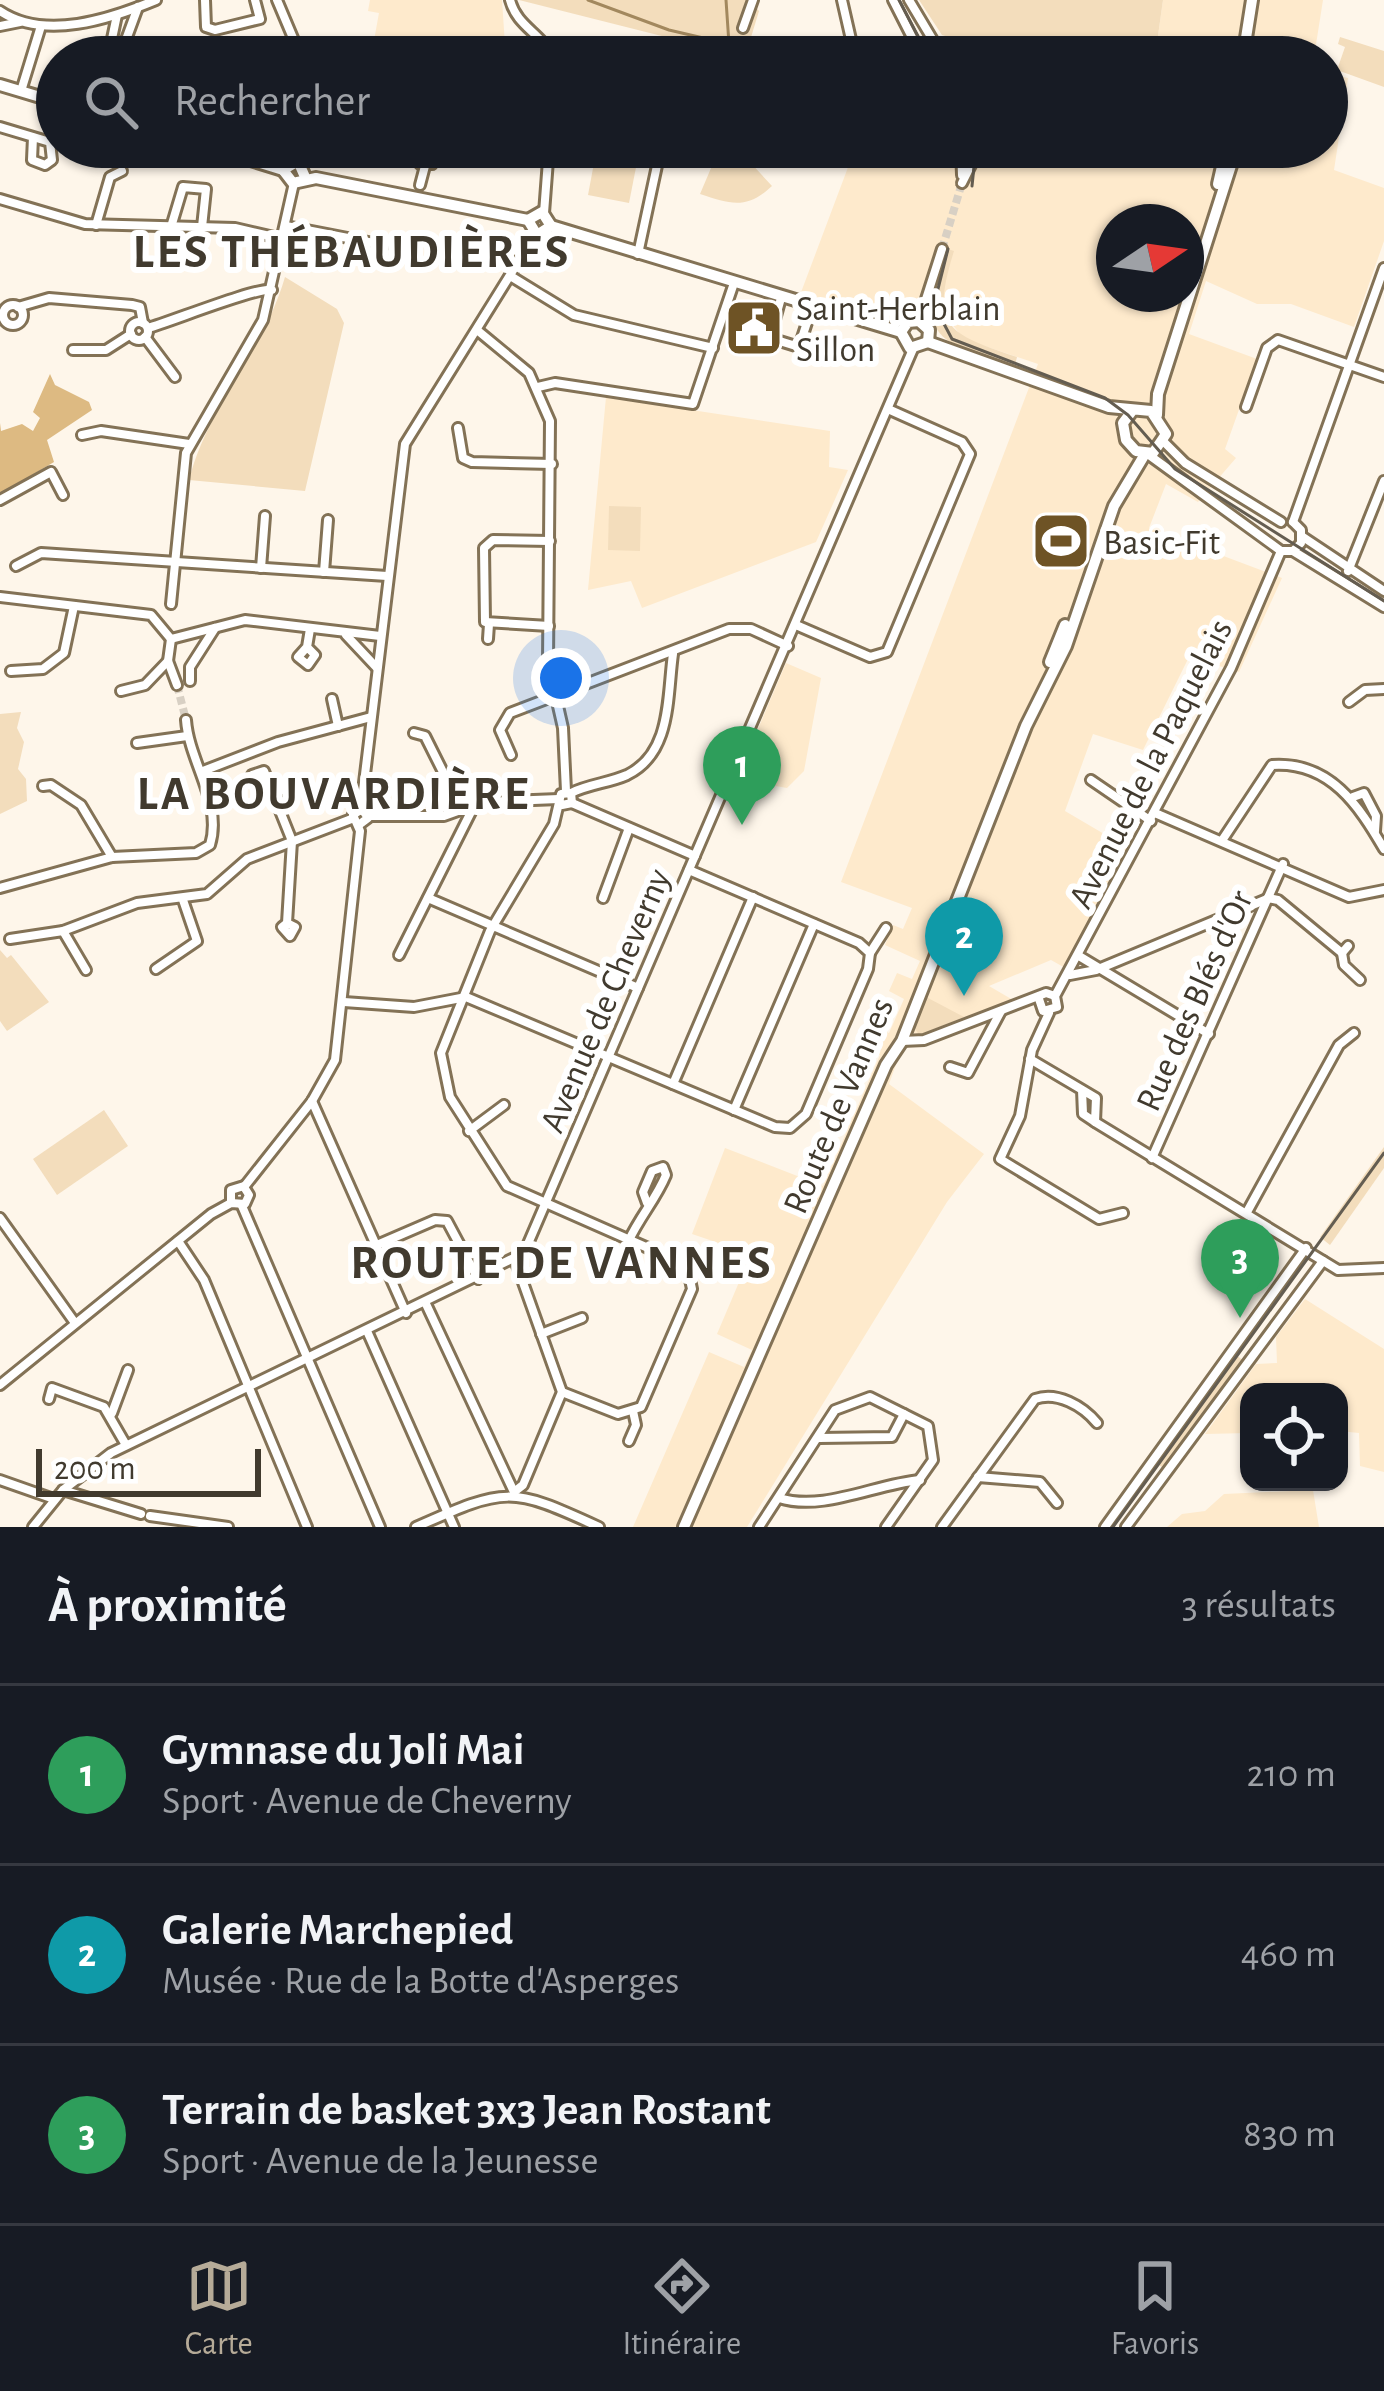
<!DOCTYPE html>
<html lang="fr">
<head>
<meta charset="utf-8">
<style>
  body { margin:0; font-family:"Alegreya Sans",sans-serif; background:#242831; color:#f1f3f6 }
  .controls { position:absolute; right:36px; bottom:36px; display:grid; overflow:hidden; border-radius:24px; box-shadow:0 3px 9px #0004 }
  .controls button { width:108px; height:108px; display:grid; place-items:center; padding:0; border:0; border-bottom:3px solid #363941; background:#171b24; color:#f1f3f6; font:60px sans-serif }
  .compass { position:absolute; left:1096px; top:204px; width:108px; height:108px; border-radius:50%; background:#171b24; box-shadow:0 3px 9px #0004; rotate:77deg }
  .scale { position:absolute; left:36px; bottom:30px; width:225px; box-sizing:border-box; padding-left:12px; border:6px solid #413a2e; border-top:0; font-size:33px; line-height:42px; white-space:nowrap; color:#413a2e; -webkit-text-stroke:9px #fff; paint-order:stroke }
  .you { position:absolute; left:561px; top:678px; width:42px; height:42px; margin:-30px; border:9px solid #fff; border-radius:50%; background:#1a73e8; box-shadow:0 0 0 18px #1a73e833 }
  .badge { display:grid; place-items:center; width:78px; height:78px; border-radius:50%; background:#b6ab98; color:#fff; font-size:39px; font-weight:700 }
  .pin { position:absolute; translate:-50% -99px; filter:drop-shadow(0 3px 6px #0008) }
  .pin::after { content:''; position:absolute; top:63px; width:42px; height:36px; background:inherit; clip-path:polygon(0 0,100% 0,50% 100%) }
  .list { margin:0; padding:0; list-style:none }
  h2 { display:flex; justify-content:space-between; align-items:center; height:156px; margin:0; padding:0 48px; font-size:51px }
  h2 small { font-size:39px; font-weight:400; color:#9ea1a6 }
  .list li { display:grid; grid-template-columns:78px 1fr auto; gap:36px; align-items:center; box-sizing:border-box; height:180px; padding:0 48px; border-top:3px solid #363941 }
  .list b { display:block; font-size:45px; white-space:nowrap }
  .list p { margin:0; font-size:39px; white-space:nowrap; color:#9ea1a6 }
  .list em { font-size:39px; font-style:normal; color:#9ea1a6 }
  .icon { flex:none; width:66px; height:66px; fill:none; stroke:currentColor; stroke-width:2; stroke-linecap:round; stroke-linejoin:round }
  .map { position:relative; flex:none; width:1384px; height:1527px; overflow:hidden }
  .search { position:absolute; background:#171b24; box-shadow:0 3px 9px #0004; left:36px; right:36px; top:36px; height:132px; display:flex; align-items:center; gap:30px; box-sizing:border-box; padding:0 42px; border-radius:66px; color:#9ea1a6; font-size:45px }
  .sheet { height:696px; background:#171b24 }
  nav { display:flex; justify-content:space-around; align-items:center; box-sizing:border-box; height:168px; border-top:3px solid #363941; background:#171b24; font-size:33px; color:#9ea1a6 }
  nav a { display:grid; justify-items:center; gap:6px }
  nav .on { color:#b6ab98 }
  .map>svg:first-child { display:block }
</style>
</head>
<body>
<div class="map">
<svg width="1384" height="1527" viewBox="0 0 1384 1527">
  <rect width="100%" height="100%" fill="#fef6ea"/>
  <g fill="#feeacc" fill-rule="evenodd">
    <path d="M370,0h132l3,45 -6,12h-128l8,-44 -11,-2z"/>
    <path d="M1163,0h160l-9,57h-159z"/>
    <path d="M1327,73l21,5 -14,92 50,18v53l-30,86 -63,-23h-34l-51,-23 -17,53 68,25 -32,90 11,9 -38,44 -32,-18 -17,44 133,50 -43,94 -50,-15 -46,93 -50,-16 -28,77 63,37 -61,121 -16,-9 -62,26 24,14 -94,35 -11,-4 -19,53 95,70 -37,48 -200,325h-114l76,-175 35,15 8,-17 -35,-16 34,-80 -59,-20 33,-86 98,38 57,-131 -17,-8 9,-20 17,6 15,-34 -15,-8 8,-18 15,6 8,-18 -35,-16 8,-20 10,4 9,-21 -71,-26 197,-518 -74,-25 -22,-27 -24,-8 -4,11 -20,8 -94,-28 50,-133 23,6 7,-21h447zM1114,222h72v72h-72z"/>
    <path d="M606,397l224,34 -1,36 19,3 -32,72 -174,66 -11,-27 -43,9z"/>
    <path d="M786,663l35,15 -17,93 -17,17 -41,-7 3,-15 -6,-2z"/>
    <path d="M1305,1299l79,50v123l-24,-6 -1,-33 -20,-2v-39h-90v41l-44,1 51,-70 21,-1 -1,-26z"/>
    <path d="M1313,1490l6,37h-152l15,-13 23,-3 19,-17z"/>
  </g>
  <g fill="#f3ddbc">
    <path d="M519,0h230l10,11 -14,46z"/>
    <path d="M919,0h244l-8,57 -178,-11 -35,-11z"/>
    <path d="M1340,37l44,14v36l-47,-17 8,-23 -7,-3z"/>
    <path d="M597,147h43l-11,56 -41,-8z"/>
    <path d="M720,147h16l36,39c-26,24 -41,18 -72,8z"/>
    <path d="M945,248l9,3c-24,77 -7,82 63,106l-2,8c-85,-24 -97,-28 -70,-117z"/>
    <path d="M285,277l52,32 7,14 -39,168 -116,-11c19,-75 74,-127 96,-203z"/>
    <path d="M609,506l32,1 -1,44 -32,-1z"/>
    <path d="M21,712l-4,16 7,14 -6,27 8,10 1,22 -27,13v-100z"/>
    <path d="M0,950l7,8 4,-3 38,47 -42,29 -7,-10z"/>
    <path d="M927,997l1,1 36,19 -45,18 -5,-8z"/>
    <path d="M104,1110l24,36 -71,49 -24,-36z"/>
    <path d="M1384,1147v21l-54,77 -10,-8z"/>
    <path d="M1235,1354l10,8 -79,108 -11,-8z"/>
  </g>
  <path fill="#ddba82" d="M50,374l5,11 34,17 3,8 -45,30 7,22 -54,32v-71l1,8 21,-7 11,7 7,-13 -7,-6z"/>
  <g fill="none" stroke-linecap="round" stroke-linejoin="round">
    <path stroke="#a2885e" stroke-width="3" d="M588,0l81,30 60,14 -3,-44"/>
    <g stroke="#d8d0c4" stroke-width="8" stroke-dasharray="8 4" stroke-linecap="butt">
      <path d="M942,249l20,-66"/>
      <path d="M177,685l9,35"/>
    </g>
    <defs>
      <g id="street">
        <path d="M205,0l1,27 9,3 45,-11 -5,-19"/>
        <path d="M277,0l24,57"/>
        <path d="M510,0c7,27 32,33 42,57"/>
        <path d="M842,0l13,57"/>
        <path d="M893,0l28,55"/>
        <path d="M909,0l34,57"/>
        <path d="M0,11c45,30 110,8 156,-11"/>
        <path d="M117,15l-8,38 11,3 18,-49"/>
        <path d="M0,26l20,-4"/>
        <path d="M743,28l10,-28"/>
        <path d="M936,43l116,14"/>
        <path d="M125,52l18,5"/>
        <path d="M21,91l20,-65"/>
        <path d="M0,127l50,15 2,18 -7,5 -13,-5 1,-23"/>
        <path d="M961,147l1,28"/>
        <path d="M433,152l-1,12h-12l1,-13 23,-4"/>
        <path d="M297,161l2,-14"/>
        <path d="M962,183l18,-36"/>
        <path d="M420,185l5,-19"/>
        <path d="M0,199l85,25 150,4 48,11"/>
        <path d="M544,213l5,-66"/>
        <path d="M96,225l14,-48 12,-6"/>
        <path d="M286,226l98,19"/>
        <path d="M171,227l12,-40 23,2 -4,38"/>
        <path d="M638,254l23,-107"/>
        <path d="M512,277l62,38 139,33"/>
        <path d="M781,298l-11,40 29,9 13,-40"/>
        <circle cx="13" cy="315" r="10"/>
        <path d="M18,307l31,-9 83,7 8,2 3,16"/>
        <path d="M919,321l23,-72"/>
        <circle cx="139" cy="331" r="9"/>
        <path d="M148,328c22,-6 111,-42 124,-38"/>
        <path d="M477,330l52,43 21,48 -2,241 15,66 3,63"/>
        <path d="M145,337l30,40"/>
        <path d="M73,350h33l25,-16"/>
        <path d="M538,387l17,-4 138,21 41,-121"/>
        <path d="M1246,407l21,-59 11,-8 106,37"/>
        <path d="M458,428l5,30 9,4 80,2"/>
        <path d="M82,435l19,-4 88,13"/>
        <path d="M1164,442l21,21 96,59"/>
        <path d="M1149,455l132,96"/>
        <path d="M0,500l51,-28 12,23"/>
        <path d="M1293,522l91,-254"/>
        <path d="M1303,537l81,54"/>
        <path d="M1281,551h12l8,-8v-13l-8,-8"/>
        <path d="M1293,551l91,56"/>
        <path d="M16,566l25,-13 346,23"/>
        <path d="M261,568l4,-52"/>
        <path d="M1348,571l36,-90"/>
        <path d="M324,572l4,-52"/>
        <path d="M0,597l151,18 20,24 74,-19 135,16"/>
        <path d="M171,604l15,-151 77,-133 31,-137"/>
        <path d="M796,625l74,32 17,-5 83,-198 -8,-12 -74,-33"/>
        <path d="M549,626l-64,-4 -1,-74 9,-8 57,1"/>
        <path d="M346,635l31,33"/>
        <path d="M171,639l-3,22 9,24"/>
        <path d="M488,639l1,-15"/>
        <path d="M307,647l8,8 -7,10 -10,-8 9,-10 3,-18"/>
        <path d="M11,671l32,-2 21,-16 10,-47"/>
        <path d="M190,681v-14l25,-39"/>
        <path d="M121,691l24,-6 23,-24"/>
        <path d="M332,699l6,27"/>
        <path d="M1349,702l16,-12 19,-1"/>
        <path d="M414,733l11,3 37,74"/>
        <path d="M137,743l50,-7"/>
        <path d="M511,755l-11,-25 10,-17 219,-84h22l37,17"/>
        <path d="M203,771l75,-29 93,-25"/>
        <path d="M252,775l12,-4 28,70 -5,82 -5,4 8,9 5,-9 -8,-4"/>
        <path d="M1091,780l60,41"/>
        <path d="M43,786l8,-1 30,20 31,52"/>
        <path d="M274,793l23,-9"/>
        <path d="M571,793c18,-9 38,-10 56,-18 45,-22 40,-78 46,-121"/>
        <path d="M1353,797l11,-4 12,23 -1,15"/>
        <path d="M572,803l123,53"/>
        <path d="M562,805l10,-2 -1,-10 -10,1 -7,30 -64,107 -49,122 9,44 57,89 166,73 15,11 4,19 -51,118 -23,7 -56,-22"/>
        <path d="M1155,813l194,84 35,-7"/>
        <path d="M368,816h76l39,-14 76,-3"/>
        <path d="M360,824l8,-6 -6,-9 1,-18 42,-347 130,-209"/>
        <path d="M1223,839l49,-74c58,-4 87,41 112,84"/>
        <path d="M0,888l112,-31 84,-4 14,-8c13,-42 -21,-83 -24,-125"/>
        <path d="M428,898l210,90"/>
        <path d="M603,898l26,-70"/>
        <path d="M1268,898l10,2 64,53 6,-7"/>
        <path d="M63,931l23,39"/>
        <path d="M10,939l53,-8 74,-28 70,-9 40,-35 107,-41"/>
        <path d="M870,953l16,-25"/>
        <path d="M1342,953l2,12 16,15"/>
        <path d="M399,955l75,-149"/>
        <path d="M1079,956l130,78"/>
        <path d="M156,969l41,-28 -14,-41"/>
        <path d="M1070,975l26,-5 171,-71"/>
        <path d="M1039,999l4,12 14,-4 -2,-11 176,-328 50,-117"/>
        <path d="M344,1002l70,5 52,-10 309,130 15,1 16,-14 62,-145 2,-16 -11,-10 -170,-73"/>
        <path d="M1049,1013l-17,37 -12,66 -20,43 99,60 24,-6"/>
        <path d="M902,1041l22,-1 122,-47 9,3"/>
        <path d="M1030,1059l66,39 -1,24 -12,-8 -1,-24"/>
        <path d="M950,1067l18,6 33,-62"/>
        <path d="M673,1084l80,-187"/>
        <path d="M312,1101l94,212"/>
        <path d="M734,1110l80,-186"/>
        <path d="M1095,1122l243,148 46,-2"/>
        <path d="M469,1131l35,-26"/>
        <path d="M1152,1158l131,-294"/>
        <path d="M244,1187l68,-86 23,-41 25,-229 -7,-16 9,-6"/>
        <path d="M231,1203v-13l13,-4"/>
        <path d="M242,1206l138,321"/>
        <path d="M1247,1212l92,-167 15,-12"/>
        <path d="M0,1218l75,105"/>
        <path d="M629,1240c12,-25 27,-41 37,-65l-3,-8 -11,4 -9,21 4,11"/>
        <path d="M178,1241l26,39 103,247"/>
        <path d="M377,1245l58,-25 12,1 31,58"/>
        <path d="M426,1304l88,188"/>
        <path d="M367,1331l87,196"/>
        <path d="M541,1334l41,-16"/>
        <path d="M0,1385l211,-171 20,-11 14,1 4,-9 -5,-8"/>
        <path d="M49,1399l3,-11 52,19 22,38"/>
        <path d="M112,1413l16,-43"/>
        <path d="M819,1438l73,-1 12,-23"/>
        <path d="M629,1441l7,-16 -3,-14"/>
        <path d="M978,1477l62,5 17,21"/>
        <path d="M0,1480l54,19"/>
        <path d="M63,1490l78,24"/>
        <path d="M514,1492l9,-7 39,-93 -47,-132"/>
        <path d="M779,1498c44,14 96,-14 141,-18"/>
        <path d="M150,1516l78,11"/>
        <path d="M33,1527l30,-37 48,-37 413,-200 389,-904"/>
        <path d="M416,1527c90,-40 94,-41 183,0"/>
        <path d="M759,1527l76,-117 35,-13 58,29 5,34 -47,67"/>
        <path d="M942,1527l93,-128c22,-8 48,7 62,24"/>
        <path d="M1105,1527l201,-279"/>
        <path d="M1126,1527l197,-266"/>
      </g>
      <g id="secondary">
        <path d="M1243,57l9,-57"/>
        <path d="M0,85l57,17"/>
        <path d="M208,147l75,23"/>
        <path d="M1232,156l18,-9"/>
        <path d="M283,170l10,13 23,-5 212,42"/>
        <path d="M283,170l15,-9 7,16"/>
        <path d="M1218,184l7,-31"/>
        <path d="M528,220l9,15 14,-9"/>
        <path d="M528,220l14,-8 9,14"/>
        <path d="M551,226l350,106"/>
        <path d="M901,332l7,-10 11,-1 10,9 -1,12"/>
        <path d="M901,332l9,16 18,-6"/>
        <path d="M928,342l181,65 42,4 15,23 -13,19 -17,-2 -10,-11 -3,-17 9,-12"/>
        <path d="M1157,415l1,-21 76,-238"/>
        <path d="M1050,662l15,-37"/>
        <path d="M684,1527l202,-462 16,-24 124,-315 40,-80 48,-140 31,-52"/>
      </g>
    </defs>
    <use href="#street" stroke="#837256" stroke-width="14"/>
    <use href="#secondary" stroke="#837256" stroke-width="16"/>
    <use href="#street" stroke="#fff" stroke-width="8"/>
    <use href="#secondary" stroke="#fff" stroke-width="10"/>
    <g stroke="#645d51" stroke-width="3">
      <path d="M899,0l30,57"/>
      <path d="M972,186l4,-39"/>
      <path d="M948,249l-14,56 18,34 153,59 23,17 47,54 209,132"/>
      <path d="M1113,1527l271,-374"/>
    </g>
  </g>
  <defs>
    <symbol id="civic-square" viewBox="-11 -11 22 22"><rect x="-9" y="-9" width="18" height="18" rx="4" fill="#6e5325" stroke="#fff"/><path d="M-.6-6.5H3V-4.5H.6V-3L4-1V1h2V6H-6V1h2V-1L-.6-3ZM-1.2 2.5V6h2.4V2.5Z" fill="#fff"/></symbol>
    <symbol id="stadium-square" viewBox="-11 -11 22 22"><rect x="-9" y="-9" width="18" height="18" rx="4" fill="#6e5325" stroke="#fff"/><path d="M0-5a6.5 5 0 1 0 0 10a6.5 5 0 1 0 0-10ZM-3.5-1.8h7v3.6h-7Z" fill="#fff"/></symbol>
  </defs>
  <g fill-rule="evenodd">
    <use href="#civic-square" x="721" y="295" width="66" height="66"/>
    <use href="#stadium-square" x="1028" y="508" width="66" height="66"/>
  </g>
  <g text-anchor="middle" stroke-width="12" stroke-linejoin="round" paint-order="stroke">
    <g font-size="36" fill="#413a2e" stroke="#fff" text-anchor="start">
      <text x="796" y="320">Saint-Herblain<tspan x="796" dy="41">Sillon</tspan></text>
      <text x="1103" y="554">Basic-Fit</text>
    </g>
    <g font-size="36" fill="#413a2e" stroke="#fff">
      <text transform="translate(1149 763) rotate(-63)" y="13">Avenue de la Paquelais</text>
      <text transform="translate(604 1000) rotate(-67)" y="13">Avenue de Cheverny</text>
      <text transform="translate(1193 1000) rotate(-66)" y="13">Rue des Blés d'Or</text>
      <text transform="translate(837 1105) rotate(-67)" y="13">Route de Vannes</text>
    </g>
    <g font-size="48" font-weight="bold" letter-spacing="3" fill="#413a2e" stroke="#fff">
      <text x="352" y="267">LES THÉBAUDIÈRES</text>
      <text x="334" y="809">LA BOUVARDIÈRE</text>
      <text x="562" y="1278">ROUTE DE VANNES</text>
    </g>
  </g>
</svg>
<div class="controls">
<button><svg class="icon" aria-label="locate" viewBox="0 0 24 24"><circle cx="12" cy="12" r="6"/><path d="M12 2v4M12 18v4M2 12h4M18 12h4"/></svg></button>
</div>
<svg class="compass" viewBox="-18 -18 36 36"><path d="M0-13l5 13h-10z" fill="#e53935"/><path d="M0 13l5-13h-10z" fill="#9ea1a6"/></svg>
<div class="scale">200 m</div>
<div class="you"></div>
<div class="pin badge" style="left:742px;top:825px;background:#2e9e5b">1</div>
<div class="pin badge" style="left:964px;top:996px;background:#0f9aa8">2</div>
<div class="pin badge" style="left:1240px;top:1318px;background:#2e9e5b">3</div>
<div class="search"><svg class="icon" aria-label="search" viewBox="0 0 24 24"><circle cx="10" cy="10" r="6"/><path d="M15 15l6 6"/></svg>Rechercher</div>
</div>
<section class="sheet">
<h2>À proximité<small>3 résultats</small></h2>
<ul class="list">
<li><span class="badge" style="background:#2e9e5b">1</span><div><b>Gymnase du Joli Mai</b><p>Sport · Avenue de Cheverny</p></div><em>210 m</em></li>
<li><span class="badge" style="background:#0f9aa8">2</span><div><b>Galerie Marchepied</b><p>Musée · Rue de la Botte d'Asperges</p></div><em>460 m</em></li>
<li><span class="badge" style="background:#2e9e5b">3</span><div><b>Terrain de basket 3x3 Jean Rostant</b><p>Sport · Avenue de la Jeunesse</p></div><em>830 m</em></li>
</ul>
</section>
<nav>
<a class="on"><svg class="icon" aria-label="map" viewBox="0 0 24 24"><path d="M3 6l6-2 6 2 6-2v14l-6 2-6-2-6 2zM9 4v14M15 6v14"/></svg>Carte</a>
<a><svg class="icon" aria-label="directions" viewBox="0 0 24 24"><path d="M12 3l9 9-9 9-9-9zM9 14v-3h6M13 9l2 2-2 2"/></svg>Itinéraire</a>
<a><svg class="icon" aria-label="saved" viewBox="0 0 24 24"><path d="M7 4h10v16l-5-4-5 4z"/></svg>Favoris</a>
</nav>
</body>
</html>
